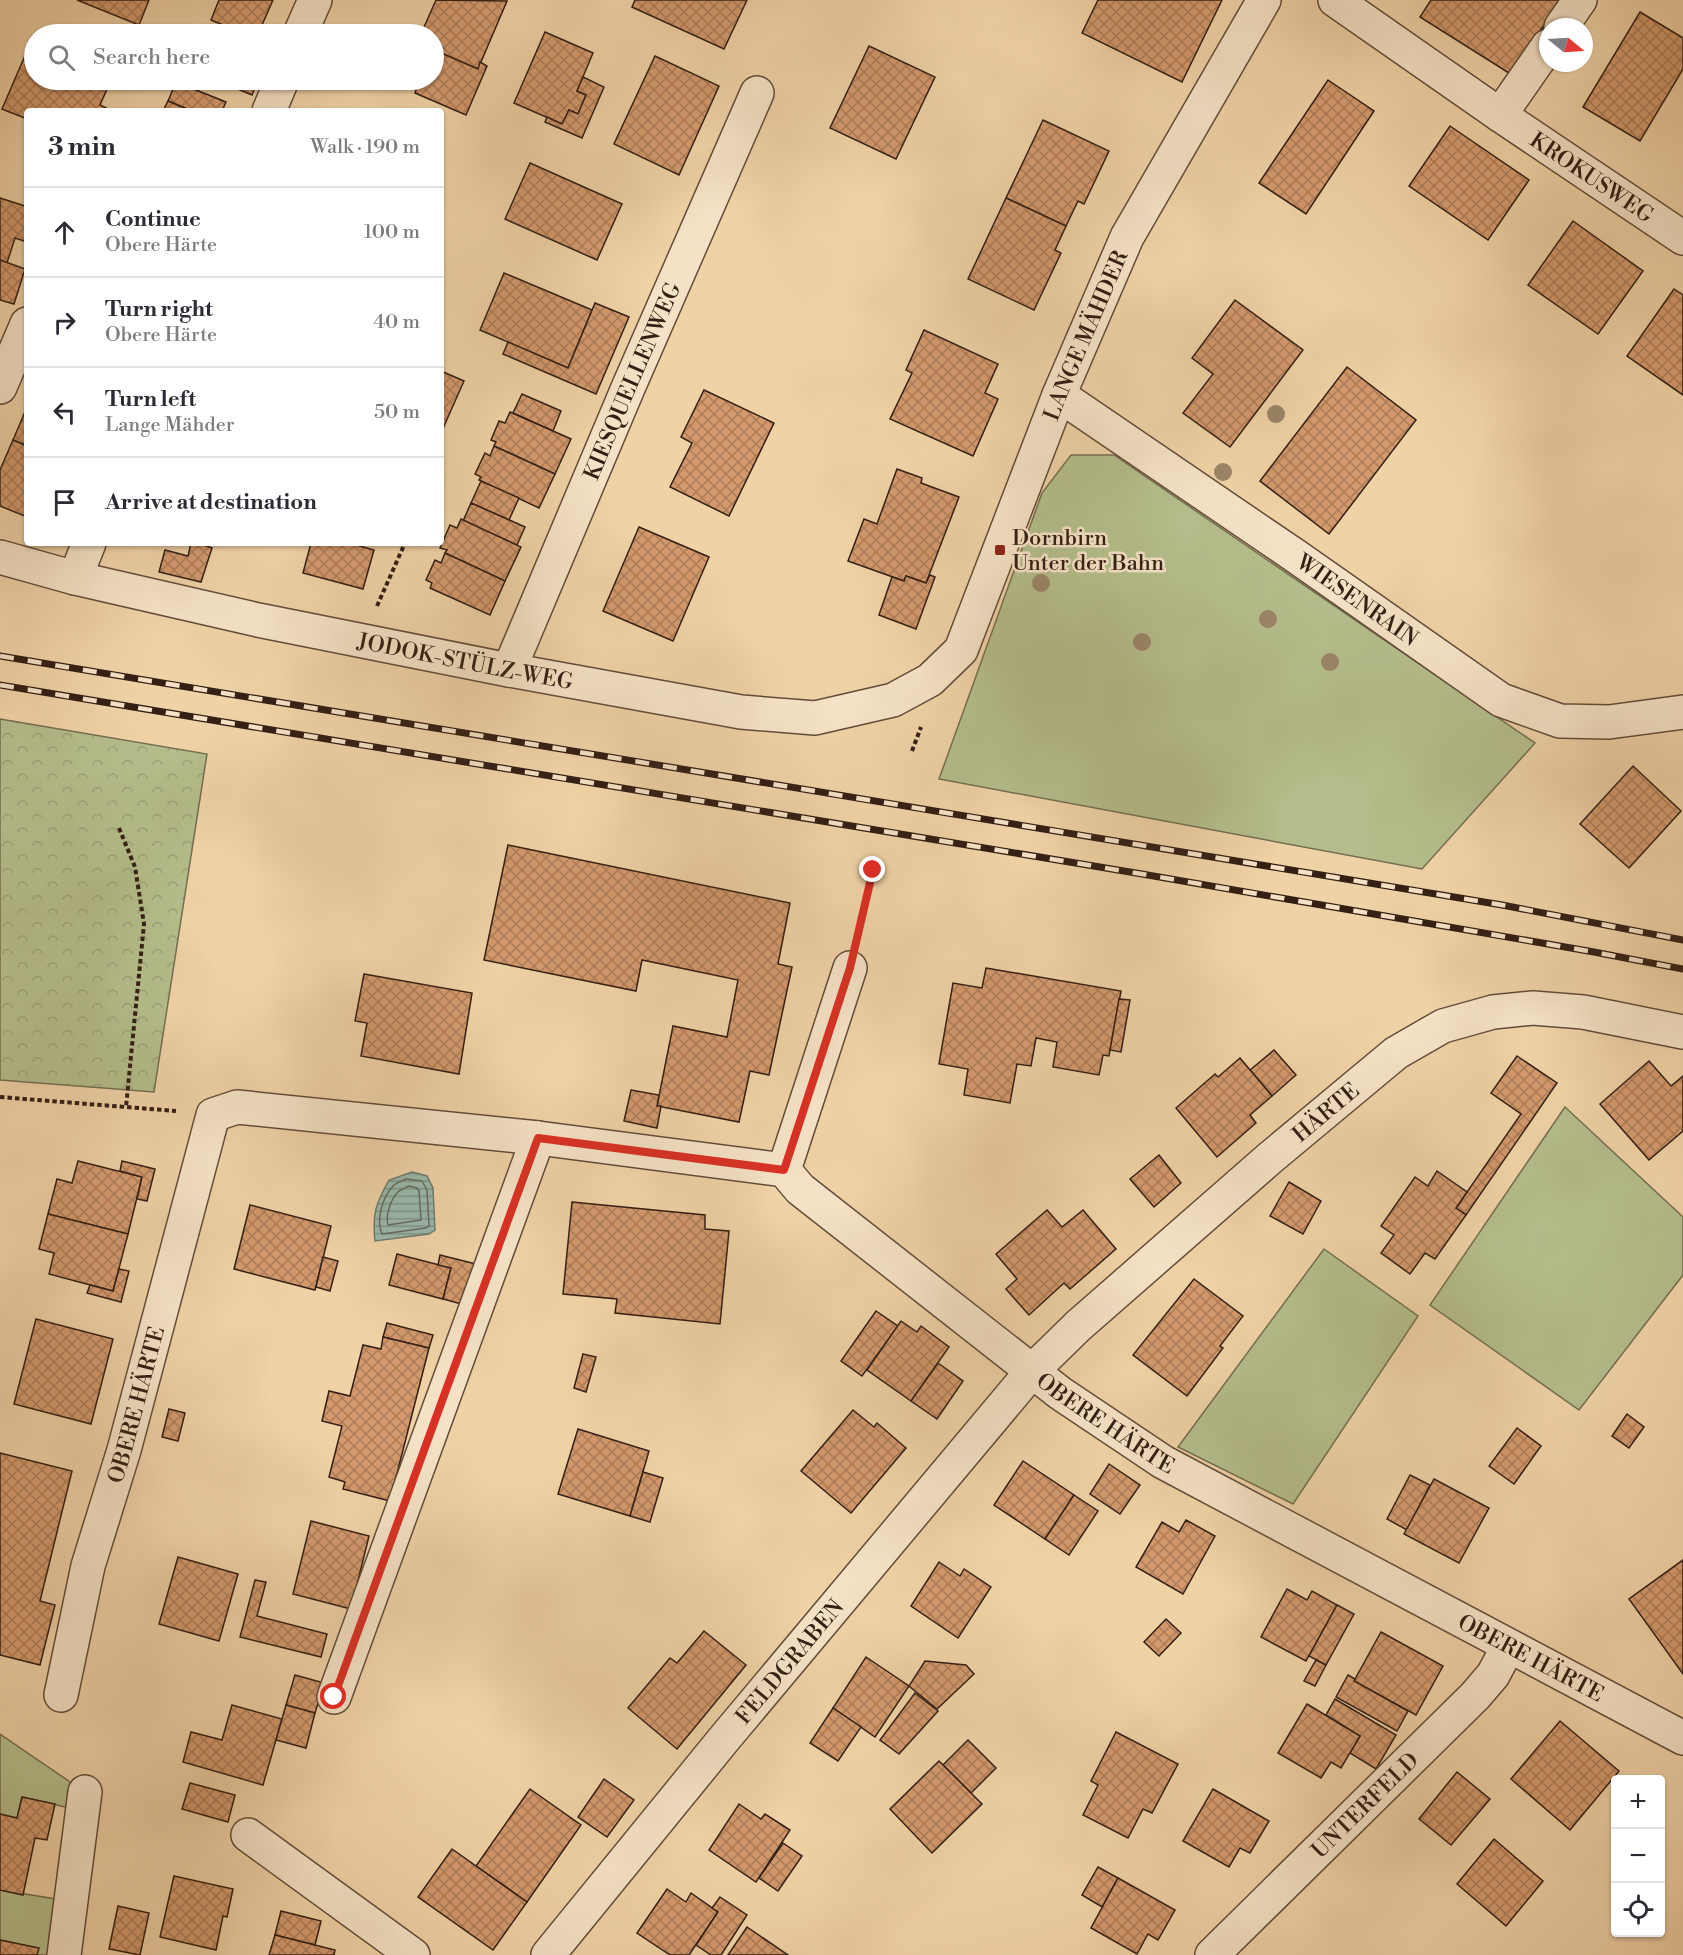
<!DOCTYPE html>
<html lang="en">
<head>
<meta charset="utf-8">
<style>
  body { margin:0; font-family:"Libre Bodoni",serif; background:#f2f2f3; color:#2b2b33 }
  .controls { position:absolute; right:18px; bottom:18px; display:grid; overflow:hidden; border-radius:6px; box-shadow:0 2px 4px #0004 }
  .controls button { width:54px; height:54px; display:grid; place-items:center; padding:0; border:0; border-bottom:2px solid #e1e1e2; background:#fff; color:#2b2b33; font:30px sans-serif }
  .compass { position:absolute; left:1539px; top:18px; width:54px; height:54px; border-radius:50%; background:#fff; box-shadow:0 2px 4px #0004; rotate:108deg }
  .stop { position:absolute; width:18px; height:18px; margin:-14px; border:4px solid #d93025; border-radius:50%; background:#fff }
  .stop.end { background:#d93025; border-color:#fff; box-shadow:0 2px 6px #0008 }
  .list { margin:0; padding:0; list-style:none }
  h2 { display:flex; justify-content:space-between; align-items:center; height:78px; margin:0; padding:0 24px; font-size:26px }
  h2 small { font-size:20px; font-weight:400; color:#7c7c81 }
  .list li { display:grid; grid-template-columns:39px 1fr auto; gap:18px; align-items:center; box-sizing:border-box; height:90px; padding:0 24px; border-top:2px solid #e1e1e2 }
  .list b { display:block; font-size:22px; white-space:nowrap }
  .list p { margin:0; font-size:20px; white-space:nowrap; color:#7c7c81 }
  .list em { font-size:20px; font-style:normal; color:#7c7c81 }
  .icon { flex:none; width:33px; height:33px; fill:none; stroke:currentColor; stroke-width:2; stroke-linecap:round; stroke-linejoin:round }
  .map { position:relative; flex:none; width:1683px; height:1955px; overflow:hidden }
  .search { position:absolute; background:#fff; box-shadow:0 2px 4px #0004; left:24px; top:24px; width:420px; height:66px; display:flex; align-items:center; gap:15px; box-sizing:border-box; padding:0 21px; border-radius:33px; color:#7c7c81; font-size:22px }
  .panel { position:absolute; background:#fff; box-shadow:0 2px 4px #0004; left:24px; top:108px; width:420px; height:438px; border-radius:6px }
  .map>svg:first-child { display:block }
</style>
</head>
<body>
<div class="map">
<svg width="1683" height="1955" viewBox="0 0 1683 1955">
  <defs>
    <pattern id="park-crowns" width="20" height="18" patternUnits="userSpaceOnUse" patternTransform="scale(1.5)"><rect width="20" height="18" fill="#b4bd8b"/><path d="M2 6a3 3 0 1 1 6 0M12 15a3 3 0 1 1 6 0" fill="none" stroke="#9ba277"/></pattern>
    <pattern id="water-rules" width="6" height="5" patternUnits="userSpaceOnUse" patternTransform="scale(1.5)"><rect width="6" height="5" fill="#9ab7aa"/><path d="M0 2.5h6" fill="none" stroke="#7e9489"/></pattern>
    <pattern id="building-cross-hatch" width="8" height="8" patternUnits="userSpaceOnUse" patternTransform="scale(1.5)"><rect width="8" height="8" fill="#d3996d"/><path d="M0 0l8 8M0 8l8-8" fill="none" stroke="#ac7c58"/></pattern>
  </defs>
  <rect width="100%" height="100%" fill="#f0d2a7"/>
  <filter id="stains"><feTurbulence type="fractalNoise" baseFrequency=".00333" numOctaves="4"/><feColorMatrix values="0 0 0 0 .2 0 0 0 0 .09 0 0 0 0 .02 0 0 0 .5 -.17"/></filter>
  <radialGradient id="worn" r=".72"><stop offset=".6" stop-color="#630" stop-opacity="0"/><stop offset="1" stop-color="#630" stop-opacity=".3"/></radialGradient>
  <g fill="#b4bd8b" stroke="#746e50" stroke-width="1.5">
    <path d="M1071,455h43l421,288 -113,126 -483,-90 103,-286z"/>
    <path d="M1565,1107l118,110v58l-104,135 -149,-105z"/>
    <path d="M1324,1249l94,67 -125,188 -115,-57z"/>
    <path d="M0,1734l76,52 -2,23 -52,-12 -5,21 -17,-4z"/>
    <path d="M0,1890l56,9v56h-19l1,-7 -38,-8z"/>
  </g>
  <path fill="url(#park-crowns)" stroke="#746e50" stroke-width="1.5" d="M0,719l207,35 -53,338 -154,-12z"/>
  <path fill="url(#water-rules)" stroke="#717a6e" stroke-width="1.5" d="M412,1172l15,4 6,12 2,42 -6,4 -54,7c-3,-27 1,-38 14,-61z"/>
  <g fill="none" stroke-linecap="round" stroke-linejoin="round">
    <g stroke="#666b5f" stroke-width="1.5">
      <path d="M406,1179l16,2 5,9 2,36 -3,2 -44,6c-6,-14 0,-36 11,-48 3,-3 9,-5 13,-7z"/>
      <path d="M409,1186l8,2 2,3 2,29 -33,5c-3,-9 3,-27 11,-34 1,-1 8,-4 10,-5z"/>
    </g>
  </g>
  <g fill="url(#building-cross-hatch)" stroke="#331f14" stroke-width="1.5">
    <path d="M77,0h72l-10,25z"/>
    <path d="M219,0h54l-15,34h-13l-34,-14z"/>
    <path d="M436,0l71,1 -29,68 -44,-19v-16h-13z"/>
    <path d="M635,0h112l-23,49 -92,-42z"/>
    <path d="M1098,0h124l-40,82 -100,-49z"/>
    <path d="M1431,0h129l-48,75 -92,-58z"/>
    <path d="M1640,12l43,26v31l-43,72 -57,-34z"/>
    <path d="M545,32l48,21 -16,38 9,4 -8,19 -9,-4 -7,14 -48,-21z"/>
    <path d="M33,37l1,43h77l-11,25 12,6h-85v8l-25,-10z"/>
    <path d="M869,46l66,31 -39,82 -66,-31z"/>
    <path d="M434,50l44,19 2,-7 7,4 -21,49 -51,-22 4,-13h15z"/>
    <path d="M655,56l64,30 -40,89 -65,-31z"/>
    <path d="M583,77l21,10 -22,51 -37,-16 2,-5 15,7 7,-14 9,4 8,-19 -9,-4z"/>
    <path d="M227,80h31l-6,15 -26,-11z"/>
    <path d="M1328,80l46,31 -68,103 -47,-31z"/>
    <path d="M176,82l50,20 -4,9h-30l-24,-10z"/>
    <path d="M168,101l24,10h-29z"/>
    <path d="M1043,120l66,31 -25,53 -6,-3 -12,25 -60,-28z"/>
    <path d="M1450,126l79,54 -41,60 -79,-54z"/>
    <path d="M530,163l92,41 -25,56 -92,-41z"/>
    <path d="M0,198l25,8 2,-6v42l-12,-4 -8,25 -7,-3z"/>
    <path d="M1006,198l60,28 -11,24 6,3 -27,57 -66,-31z"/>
    <path d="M1573,221l70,50 -45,63 -70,-49z"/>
    <path d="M0,260l25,9 -11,35 -14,-4z"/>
    <path d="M504,273l88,37 -24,58 -88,-38z"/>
    <path d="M1674,289l9,6v100l-56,-39z"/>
    <path d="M1235,300l68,50 -73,97 -47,-34 30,-39 -21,-16z"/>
    <path d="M595,303l34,14 -33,77 -93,-40 5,-12 60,26z"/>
    <path d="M924,330l74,34 -13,29 13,6 -25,57 -83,-37 22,-46 -6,-3z"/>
    <path d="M1347,367l69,53 -87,114 -69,-53z"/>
    <path d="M441,371l23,10 -23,52z"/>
    <path d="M704,390l70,33 -45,93 -59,-29 22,-44 -11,-6z"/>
    <path d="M522,394l39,17 -8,20 -40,-18z"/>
    <path d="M27,407v39l-14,-6z"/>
    <path d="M510,412l61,27 -16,35 -61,-28 2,-4 -5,-2 8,-19 6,2z"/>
    <path d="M13,440l14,6v71l-27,-11v-36z"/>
    <path d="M494,446l61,28 -16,34 -60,-28 2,-3 -6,-3 10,-21 5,3z"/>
    <path d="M897,469l25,9 -1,5 38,14 -33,86 -20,-7 -2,5 -56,-20 16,-42 13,5z"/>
    <path d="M481,481l38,17 -10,22 -38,-17z"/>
    <path d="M471,503l54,24 -8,18 -54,-24z"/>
    <path d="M461,519l60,28 -16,34 -60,-28 2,-3 -7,-2 10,-23 7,3z"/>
    <path d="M639,527l70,30 -36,84 -70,-30z"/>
    <path d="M191,543h8l13,5 -11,34 -42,-10 6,-22 23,6z"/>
    <path d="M311,543h38l25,7 -11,39 -60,-16z"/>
    <path d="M445,553l60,28 -15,34 -60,-27 2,-5 -6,-3 9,-20 6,3z"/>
    <path d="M930,575l5,2 -19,52 -37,-14 13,-38 12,4 2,-5 20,7z"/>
    <path d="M1633,766l48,45 -52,57 -49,-44z"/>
    <path d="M508,845l282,58 -12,61 14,3 -23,108 -19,-4 -11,51 -82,-16 16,-80 54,11 11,-57 -96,-20 -6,31 -152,-31z"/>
    <path d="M986,968l135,23 -12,65 -6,-1 -4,20 -46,-8 4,-25 -21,-4 -5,28 -14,-2 -7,39 -46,-8 4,-26 -29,-5 14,-81 29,5z"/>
    <path d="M364,974l108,19 -13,81 -98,-18 6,-33 -12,-2z"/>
    <path d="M1119,999l11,1 -9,52 -11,-2z"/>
    <path d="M1274,1050l22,25 -24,21 -22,-26z"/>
    <path d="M1517,1056l40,27 -91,132 -10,-7 65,-94 -30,-21z"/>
    <path d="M1240,1058l32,38 -22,19 6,8 -39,34 -41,-49 39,-34 3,3z"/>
    <path d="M1649,1061l22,25 12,-10v55l-34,29 -49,-56z"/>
    <path d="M631,1090l28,5 -2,11h4l-4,22 -33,-7z"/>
    <path d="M1159,1155l22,28 -27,24 -24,-28z"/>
    <path d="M78,1161l64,16 -14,57 -80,-20 9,-35 15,4z"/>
    <path d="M122,1161l33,8 -8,32 -10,-2 5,-22 -22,-6z"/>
    <path d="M1437,1171l30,21 -11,16 10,7 -31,44 -10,-6 -15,21 -29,-21 13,-18 -13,-9 34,-49 13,9z"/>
    <path d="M1289,1182l32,19 -18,33 -33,-18z"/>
    <path d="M572,1202l133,13v14l24,2 -9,93 -105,-11 2,-14 -54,-5z"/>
    <path d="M250,1205l81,21 -16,64 -81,-21z"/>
    <path d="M1047,1210l15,17 21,-17 33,39 -46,40 -6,-6 -35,32 -23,-26 11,-10 -21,-25z"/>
    <path d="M48,1214l80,20 -15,57 -64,-17 5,-21 -15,-4z"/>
    <path d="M397,1254l54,14 -8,31 -54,-14z"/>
    <path d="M440,1255l40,10 -11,41 -26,-7 8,-31 -13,-3z"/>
    <path d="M323,1257l15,4 -8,30 -14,-4z"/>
    <path d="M119,1269l10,2 -8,31 -34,-9 3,-8 23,6z"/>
    <path d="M1194,1279l49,37 -23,30 3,2 -36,48 -54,-41z"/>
    <path d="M876,1311l22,15 -36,50 -21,-15z"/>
    <path d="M36,1319l77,20 -22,85 -77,-20z"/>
    <path d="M901,1321l16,11 4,-6 28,21 -38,54 -44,-31z"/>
    <path d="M387,1323l46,12 -4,13 -46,-11z"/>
    <path d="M383,1337l46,11 -39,153 -47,-12 2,-7 -16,-5 13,-51 -20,-5 7,-30 21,5 13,-51 18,4z"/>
    <path d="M583,1354l13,3 -10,35 -12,-4z"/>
    <path d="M938,1363l25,18 -26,38 -26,-18z"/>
    <path d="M169,1409l16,4 -7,28 -16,-4z"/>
    <path d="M853,1410l21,17 3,-4 29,25 -55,65 -50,-42z"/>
    <path d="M1627,1414l17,13 -15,21 -17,-12z"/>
    <path d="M1517,1428l24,18 -27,38 -25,-18z"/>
    <path d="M578,1429l71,22 -19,65 -72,-22z"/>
    <path d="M0,1453l72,18 -32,130 15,4 -15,60 -40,-10z"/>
    <path d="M1023,1461l51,34 -29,44 -51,-34z"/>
    <path d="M1109,1464l31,21 -20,29 -30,-20z"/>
    <path d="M643,1472l20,6 -13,44 -20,-6z"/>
    <path d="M1410,1475l20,10 -23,45 -20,-11z"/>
    <path d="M1434,1479l55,29 -30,55 -55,-29z"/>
    <path d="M1074,1495l24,16 -29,44 -24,-16z"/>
    <path d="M1186,1520l29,16 -32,58 -47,-27 26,-45 17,10z"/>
    <path d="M311,1521l58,15 -18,73 -58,-15z"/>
    <path d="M178,1557l60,17 -19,67 -60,-17z"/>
    <path d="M1683,1560v114l-54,-75z"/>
    <path d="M939,1562l21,14 4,-7 27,18 -33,51 -47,-32z"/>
    <path d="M255,1580l11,2 -9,34 70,18 -6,23 -81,-20z"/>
    <path d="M1287,1589l20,11 5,-9 25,14 -31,56 -45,-24z"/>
    <path d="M1337,1605l17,9 -28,51 -17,-9z"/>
    <path d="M1166,1619l15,14 -22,23 -15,-14z"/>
    <path d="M704,1631l42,34 -69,84 -49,-41 42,-50 7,5z"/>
    <path d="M1381,1632l62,34 -27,49 -62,-34z"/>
    <path d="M866,1657l43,29 -34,51 -42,-29z"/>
    <path d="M1316,1660l10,5 -11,21 -11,-5z"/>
    <path d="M925,1661l41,4 8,9 -37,35 -28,-23z"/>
    <path d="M295,1675l29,8 -9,30 -29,-8z"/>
    <path d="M1348,1675l7,4 -1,2 54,30 -11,20 -61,-34z"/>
    <path d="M915,1693l23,18 -39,43 -19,-14z"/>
    <path d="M1335,1699l61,36 -20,34 -26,-16 10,-17 -34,-21z"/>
    <path d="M1307,1704l53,32 -19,32 -10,-6 -10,16 -43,-25z"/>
    <path d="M232,1705l50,14 -19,66 -80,-23 8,-30 31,8z"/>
    <path d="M286,1705l29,8 -9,35 -30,-8z"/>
    <path d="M833,1708l28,19 -23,34 -28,-18z"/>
    <path d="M1560,1721l59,50 -49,59 -59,-51z"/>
    <path d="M1116,1732l62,32 -26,49 -9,-4 -15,29 -45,-23 15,-30 -7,-4z"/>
    <path d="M968,1740l28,28 -25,25 -28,-28z"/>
    <path d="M939,1761l43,43 -50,49 -42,-44z"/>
    <path d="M1457,1772l33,27 -39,46 -32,-26z"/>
    <path d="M604,1779l30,21 -27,37 -29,-20z"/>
    <path d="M190,1783l45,12 -7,27 -46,-13z"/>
    <path d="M530,1789l51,36 -54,77 -51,-36z"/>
    <path d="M1213,1789l56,32 -19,32 -10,-5 -11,19 -46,-26z"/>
    <path d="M22,1797l33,7 -8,36 -12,-2 -12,57 -23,-5v-76l17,4z"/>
    <path d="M739,1804l22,15 4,-5 25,16 -34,52 -47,-32z"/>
    <path d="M1494,1839l49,42 -37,45 -49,-42z"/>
    <path d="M783,1843l19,13 -24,35 -19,-13z"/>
    <path d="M452,1849l75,53 -34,48 -75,-53z"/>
    <path d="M1098,1867l20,11 -16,29 -20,-12z"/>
    <path d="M174,1876l59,13 -6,28 -4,-1 -7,34 -56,-13z"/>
    <path d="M1118,1878l57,32 -17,30 -10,-6 -11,20 -46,-26z"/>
    <path d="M667,1889l19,13 5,-9 27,19 -29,43h-19l-33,-22z"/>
    <path d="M720,1897l27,18 -26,40h-10l-15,-10 22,-33 -6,-4z"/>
    <path d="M118,1906l31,7 -9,42 -31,-6z"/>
    <path d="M281,1911l40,10 -6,24 -40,-10z"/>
    <path d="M747,1927l41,28h-60z"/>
    <path d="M275,1935l60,15 -1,5h-65z"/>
    <path d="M0,1940l39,8 -2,7h-37z"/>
  </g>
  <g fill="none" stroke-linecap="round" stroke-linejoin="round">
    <defs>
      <g id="minor">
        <path id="s1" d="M1335,0l165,115 183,123"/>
        <path d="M1561,27l19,-27"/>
        <path d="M300,34l15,-34"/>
        <path d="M269,111l13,-31"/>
        <path d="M1500,115l48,-69"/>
        <path d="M0,387l27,-63"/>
        <path id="s2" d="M1059,395l238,162 204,143 59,21 49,1 74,-10"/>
        <path id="s3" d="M0,557l75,21 183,42 251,50 232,42 74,6 78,-18 37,-20 31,-30 98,-255 68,-158 137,-237"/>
        <path d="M75,578l14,-35"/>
        <path id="s4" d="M509,670l119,-282 129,-295"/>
        <path d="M784,1170l66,-202"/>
        <path id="s5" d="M61,1695l27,-129 36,-116 89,-335 24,-8 301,31 246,32 16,19 260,204 103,69 520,276"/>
        <path d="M334,1697l204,-559"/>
        <path d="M248,1835l165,120"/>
        <path d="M64,1955l21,-163"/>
        <path id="s6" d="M548,1955l176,-216 309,-369 45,-44 192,-168 126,-105 47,-27 50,-14 40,-4 50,4 100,20"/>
        <path id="s7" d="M1212,1955l263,-259 18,-21 15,-28"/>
      </g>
    </defs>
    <use href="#minor" stroke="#624c39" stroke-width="36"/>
    <g stroke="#331f14" stroke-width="4" stroke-dasharray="4.5 3" stroke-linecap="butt">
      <path d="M377,606l28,-63"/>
      <path d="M912,751l9,-24"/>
      <path d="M119,828l16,39 9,57 -18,183"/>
      <path d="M858,934l15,-64"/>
      <path d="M0,1097l176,14"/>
    </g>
    <use href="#minor" stroke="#f5e2c6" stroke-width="33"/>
    <defs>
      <g id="rail">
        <path d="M0,656l1502,249 181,35"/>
        <path d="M0,685l1142,189 452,78 89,17"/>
      </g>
    </defs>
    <use href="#rail" stroke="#331f14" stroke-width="7"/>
    <use href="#rail" stroke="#f5e2c6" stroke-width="4.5" stroke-dasharray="14" stroke-linecap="butt"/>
  </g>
  <g fill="#9a8567">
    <circle cx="1276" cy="414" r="9"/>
    <circle cx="1223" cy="472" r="9"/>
    <circle cx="1041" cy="583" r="9"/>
    <circle cx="1268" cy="619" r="9"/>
    <circle cx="1142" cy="642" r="9"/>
    <circle cx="1330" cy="662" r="9"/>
  </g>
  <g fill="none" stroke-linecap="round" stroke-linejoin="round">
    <path stroke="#d93025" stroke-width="8" d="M334,1697l204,-559 246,32 66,-202 23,-98"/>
  </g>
  <rect fill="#8f2418" stroke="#f5e2c6" stroke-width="2" x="994" y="544" width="12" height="12" rx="3"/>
  <g text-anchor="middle" stroke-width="5" stroke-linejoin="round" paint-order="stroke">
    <g font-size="22" fill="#331f14" stroke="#f5e2c6">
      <text dy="8" stroke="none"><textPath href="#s1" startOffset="312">KROKUSWEG</textPath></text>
      <text dy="8" stroke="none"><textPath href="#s3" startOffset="1335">LANGE MÄHDER</textPath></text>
      <text dy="8" stroke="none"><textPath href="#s4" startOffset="314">KIESQUELLENWEG</textPath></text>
      <text dy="8" stroke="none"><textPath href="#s2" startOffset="362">WIESENRAIN</textPath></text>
      <text dy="8" stroke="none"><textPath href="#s3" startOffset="477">JODOK-STÜLZ-WEG</textPath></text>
      <text dy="8" stroke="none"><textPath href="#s6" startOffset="1150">HÄRTE</textPath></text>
      <text dy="8" stroke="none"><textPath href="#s5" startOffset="300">OBERE HÄRTE</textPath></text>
      <text dy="8" stroke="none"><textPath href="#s5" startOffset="1586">OBERE HÄRTE</textPath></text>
      <text dy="8" stroke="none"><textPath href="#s5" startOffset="2072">OBERE HÄRTE</textPath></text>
      <text dy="8" stroke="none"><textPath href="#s6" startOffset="380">FELDGRABEN</textPath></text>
      <text dy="8" stroke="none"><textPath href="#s7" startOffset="214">UNTERFELD</textPath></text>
    </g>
    <g font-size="22" fill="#331f14" stroke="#f5e2c6" text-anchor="start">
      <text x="1012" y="545">Dornbirn<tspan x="1012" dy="25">Unter der Bahn</tspan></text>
    </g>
  </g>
  <rect width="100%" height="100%" filter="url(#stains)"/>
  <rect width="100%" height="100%" fill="url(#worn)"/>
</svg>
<div class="controls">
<button>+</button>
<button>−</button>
<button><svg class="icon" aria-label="locate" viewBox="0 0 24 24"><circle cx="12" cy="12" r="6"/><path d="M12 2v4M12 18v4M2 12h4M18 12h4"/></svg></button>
</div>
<svg class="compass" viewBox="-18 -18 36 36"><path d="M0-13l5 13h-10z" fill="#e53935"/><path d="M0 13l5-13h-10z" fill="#7c7c81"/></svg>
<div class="stop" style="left:334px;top:1697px"></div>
<div class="stop end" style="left:873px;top:870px"></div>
<div class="search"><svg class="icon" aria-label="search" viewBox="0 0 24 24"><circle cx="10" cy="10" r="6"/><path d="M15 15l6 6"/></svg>Search here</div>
<section class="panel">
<h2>3 min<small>Walk · 190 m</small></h2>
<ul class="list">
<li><svg class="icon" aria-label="ahead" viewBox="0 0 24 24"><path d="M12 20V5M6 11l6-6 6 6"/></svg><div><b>Continue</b><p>Obere Härte</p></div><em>100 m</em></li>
<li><svg class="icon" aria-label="right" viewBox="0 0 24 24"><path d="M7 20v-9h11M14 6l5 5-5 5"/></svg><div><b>Turn right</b><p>Obere Härte</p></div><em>40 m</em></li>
<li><svg class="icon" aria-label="left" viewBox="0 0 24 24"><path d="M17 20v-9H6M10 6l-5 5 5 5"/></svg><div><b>Turn left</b><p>Lange Mähder</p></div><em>50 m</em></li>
<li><svg class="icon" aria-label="arrive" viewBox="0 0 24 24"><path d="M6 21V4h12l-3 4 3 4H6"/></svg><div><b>Arrive at destination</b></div></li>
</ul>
</section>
</div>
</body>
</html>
